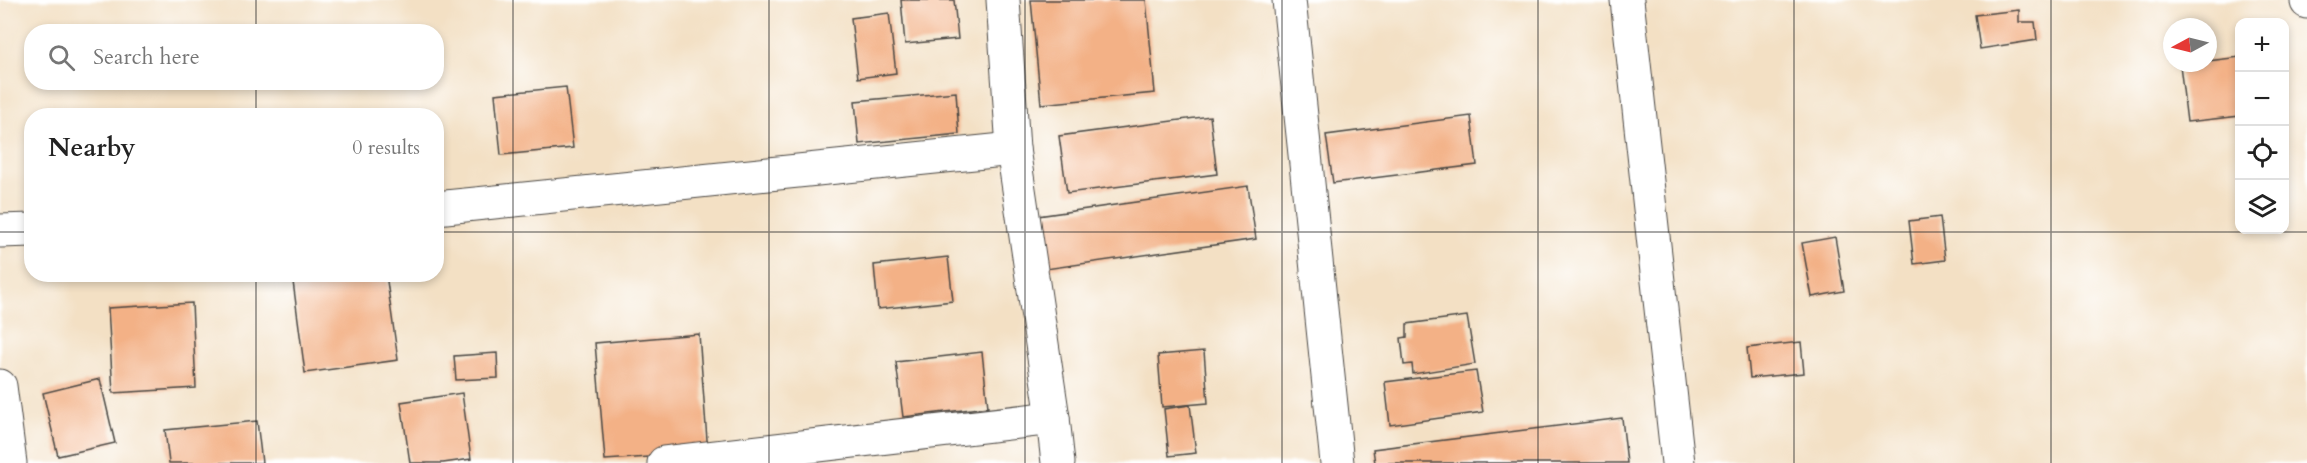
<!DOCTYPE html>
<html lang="en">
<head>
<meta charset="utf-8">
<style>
  body { margin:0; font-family:Cardo,serif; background:#f6f6f6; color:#222 }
  .controls { position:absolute; right:18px; top:18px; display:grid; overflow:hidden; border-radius:12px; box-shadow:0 3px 9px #0003 }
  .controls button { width:54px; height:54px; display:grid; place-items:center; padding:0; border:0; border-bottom:2px solid #e0e0e0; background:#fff; color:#222; font:30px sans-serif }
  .compass { position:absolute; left:2163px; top:18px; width:54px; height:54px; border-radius:50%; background:#fff; box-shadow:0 3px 9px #0003; rotate:263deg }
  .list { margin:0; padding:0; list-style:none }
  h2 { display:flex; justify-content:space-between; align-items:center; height:78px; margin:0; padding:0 24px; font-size:26px }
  h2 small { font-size:20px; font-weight:400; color:#767676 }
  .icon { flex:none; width:33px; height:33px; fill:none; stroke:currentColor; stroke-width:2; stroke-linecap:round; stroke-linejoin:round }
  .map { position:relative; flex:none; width:2307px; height:463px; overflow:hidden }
  .search { position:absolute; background:#fff; box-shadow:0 3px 9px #0003; left:24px; top:24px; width:420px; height:66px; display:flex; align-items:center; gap:15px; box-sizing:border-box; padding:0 21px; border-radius:24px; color:#767676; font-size:22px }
  .panel { position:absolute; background:#fff; box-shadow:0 3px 9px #0003; left:24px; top:108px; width:420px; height:174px; border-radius:24px }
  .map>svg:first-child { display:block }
</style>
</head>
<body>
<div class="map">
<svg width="2307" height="463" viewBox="0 0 2307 463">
  <rect width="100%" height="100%" fill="#fff"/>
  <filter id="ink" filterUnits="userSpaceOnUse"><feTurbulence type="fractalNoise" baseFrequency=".0167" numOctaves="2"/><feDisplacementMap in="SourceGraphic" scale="12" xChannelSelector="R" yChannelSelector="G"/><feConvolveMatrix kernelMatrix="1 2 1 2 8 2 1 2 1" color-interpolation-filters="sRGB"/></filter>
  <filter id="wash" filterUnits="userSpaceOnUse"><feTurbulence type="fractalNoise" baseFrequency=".008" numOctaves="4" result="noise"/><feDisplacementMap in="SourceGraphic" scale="24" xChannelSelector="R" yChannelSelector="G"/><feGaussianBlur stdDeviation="1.35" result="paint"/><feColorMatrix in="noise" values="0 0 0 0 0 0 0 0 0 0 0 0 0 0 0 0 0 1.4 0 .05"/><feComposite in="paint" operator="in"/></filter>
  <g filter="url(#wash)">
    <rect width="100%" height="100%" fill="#f3e0c4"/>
    <g id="blocks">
      <g fill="#f3b186">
        <path d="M901,0h53l4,39 -53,5z"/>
        <path d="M1031,0h115l9,93 -114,11z"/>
        <path d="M2019,10v12h16l2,18 -57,9 -5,-34z"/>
        <path d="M889,13l7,60 -38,5 -7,-60z"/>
        <path d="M2240,57v59l-53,6 -7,-57 28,-2v-2z"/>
        <path d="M566,87l7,61 -72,7 -6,-61z"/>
        <path d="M956,92l3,42 -100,10 -4,-43z"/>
        <path d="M1210,116l7,58 -150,19 -8,-57z"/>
        <path d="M1471,116l6,49 -144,18 -7,-48z"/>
        <path d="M1248,186l8,53 -210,30 -8,-53z"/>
        <path d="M1940,217l5,43 -31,4 -5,-43z"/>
        <path d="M1835,237l9,54 -32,6 -10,-54z"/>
        <path d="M948,257l5,44 -75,8 -4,-44z"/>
        <path d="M292,274h94l12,86 -93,13z"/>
        <path d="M192,303l4,85 -83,5 -5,-85z"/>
        <path d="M1467,316l8,48 -62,10 -1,-10 -8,1 -3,-27 6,-1v-13z"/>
        <path d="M699,334l9,119 -103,7 -10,-117z"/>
        <path d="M1801,342l3,31 -54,5 -3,-30z"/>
        <path d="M1204,351l4,52 -46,4 -4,-52z"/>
        <path d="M982,352l6,55 -85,10 -7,-55z"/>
        <path d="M497,353l1,25 -42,2 -2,-24z"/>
        <path d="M1476,371l7,41 -93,13 -5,-43z"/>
        <path d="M100,379l15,64 -57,13 -15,-63z"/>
        <path d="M462,393l9,66 -28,4h-33l-9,-61z"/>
        <path d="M1190,405l6,48 -27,3 -5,-47z"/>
        <path d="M1622,418l5,45h-252l-2,-14z"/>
        <path d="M257,421l5,42h-93l-4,-33z"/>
      </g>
    </g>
  </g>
  <g filter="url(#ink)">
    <use href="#blocks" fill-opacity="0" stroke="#494642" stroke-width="1.5"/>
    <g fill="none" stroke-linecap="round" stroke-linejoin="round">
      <defs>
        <g id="minor">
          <path d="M1003,0l10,149 40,269 5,45"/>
          <path d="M1289,0l48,463"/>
          <path d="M1627,0l51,463"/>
          <path d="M2307,0v2"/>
          <path d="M436,208l577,-59"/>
          <path d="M0,231l32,-1"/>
          <path d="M0,386l10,77"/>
          <path d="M664,463l389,-45"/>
        </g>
      </defs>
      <use href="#minor" stroke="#494642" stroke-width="35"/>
      <use href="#minor" stroke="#fff" stroke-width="33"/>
    </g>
  </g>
  <path fill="none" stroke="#2b2b2b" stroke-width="1.5" stroke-opacity="0.55" d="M256,0v32M513,0v463M769,0v463M1025,0v463M1282,0v463M1538,0v463M1794,0v463M2051,0v463M256,82v34M0,232h32M436,232h1871M256,274v189"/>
</svg>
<div class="controls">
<button>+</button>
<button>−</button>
<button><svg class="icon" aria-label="locate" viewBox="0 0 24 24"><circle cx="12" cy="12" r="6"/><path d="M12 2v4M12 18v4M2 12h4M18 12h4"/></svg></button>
<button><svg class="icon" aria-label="layers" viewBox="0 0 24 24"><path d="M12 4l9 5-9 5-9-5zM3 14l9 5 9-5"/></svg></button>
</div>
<svg class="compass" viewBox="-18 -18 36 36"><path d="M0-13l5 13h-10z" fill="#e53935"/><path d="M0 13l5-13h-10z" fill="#767676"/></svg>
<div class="search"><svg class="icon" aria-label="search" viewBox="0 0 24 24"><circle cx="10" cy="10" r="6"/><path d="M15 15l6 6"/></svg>Search here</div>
<section class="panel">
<h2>Nearby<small>0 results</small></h2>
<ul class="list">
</ul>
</section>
</div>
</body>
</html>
